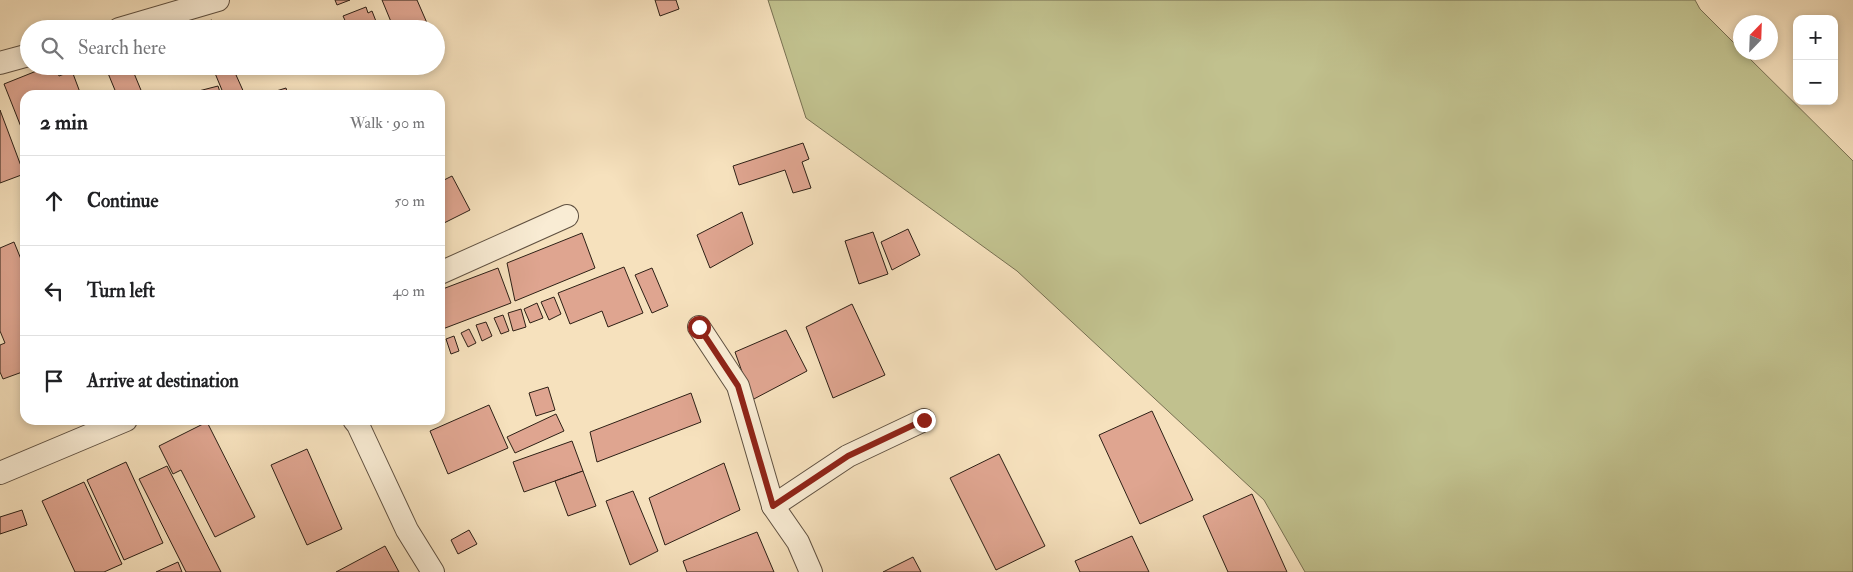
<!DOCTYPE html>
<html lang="en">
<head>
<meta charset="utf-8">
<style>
  body { margin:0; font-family:"IM FELL Double Pica",serif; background:#f6f6f6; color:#202124 }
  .controls { position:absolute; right:15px; top:15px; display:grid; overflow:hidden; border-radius:10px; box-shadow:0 2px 8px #0003 }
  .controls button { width:45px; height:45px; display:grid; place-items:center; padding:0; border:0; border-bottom:1px solid #e0e0e0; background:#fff; color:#202124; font:25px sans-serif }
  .compass { position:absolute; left:1733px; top:15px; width:45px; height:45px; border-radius:50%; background:#fff; box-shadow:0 2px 8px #0003; rotate:23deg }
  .stop { position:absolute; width:15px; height:15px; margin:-11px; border:4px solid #8f2418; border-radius:50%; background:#fff }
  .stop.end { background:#8f2418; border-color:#fff; box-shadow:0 1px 5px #0008 }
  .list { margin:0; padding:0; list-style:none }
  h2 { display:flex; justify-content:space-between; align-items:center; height:65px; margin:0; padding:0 20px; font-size:21px }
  h2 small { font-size:16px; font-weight:400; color:#757577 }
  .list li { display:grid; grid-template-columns:32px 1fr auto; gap:15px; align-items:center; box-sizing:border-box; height:90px; padding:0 20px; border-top:1px solid #e0e0e0 }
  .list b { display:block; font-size:19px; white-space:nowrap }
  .list em { font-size:16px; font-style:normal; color:#757577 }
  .icon { flex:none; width:28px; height:28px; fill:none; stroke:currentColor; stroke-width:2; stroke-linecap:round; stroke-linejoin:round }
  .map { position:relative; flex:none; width:1853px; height:572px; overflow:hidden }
  .search { position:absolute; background:#fff; box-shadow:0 2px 8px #0003; left:20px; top:20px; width:425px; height:55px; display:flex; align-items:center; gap:12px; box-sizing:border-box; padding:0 18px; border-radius:28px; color:#757577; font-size:19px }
  .panel { position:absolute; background:#fff; box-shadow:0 2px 8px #0003; left:20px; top:90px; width:425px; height:335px; border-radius:15px }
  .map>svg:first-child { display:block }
</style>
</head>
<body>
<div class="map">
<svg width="1853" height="572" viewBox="0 0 1853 572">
  <rect width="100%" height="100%" fill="#f6e1bd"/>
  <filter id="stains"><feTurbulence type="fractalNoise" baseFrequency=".004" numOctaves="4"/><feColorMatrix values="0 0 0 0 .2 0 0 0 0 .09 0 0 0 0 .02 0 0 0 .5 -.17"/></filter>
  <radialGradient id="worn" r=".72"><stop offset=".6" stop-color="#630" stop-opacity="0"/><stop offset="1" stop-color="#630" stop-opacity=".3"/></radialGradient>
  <path fill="#c1c18e" stroke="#777052" d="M768,0h927l5,9 40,40v3l4,1 109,108v411h-548l-41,-72 -247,-229 -211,-153z"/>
  <g fill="#dfa590" stroke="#2d2016">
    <path d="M335,0h15l-13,5z"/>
    <path d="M382,0h35l10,23 -14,6h-19z"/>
    <path d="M655,0h21l3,9 -19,7z"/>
    <path d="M366,7l2,6 4,-2 7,18h-30l-6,-13z"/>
    <path d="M212,20l4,9h-20l-2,-4z"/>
    <path d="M49,66h6l4,10 13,-5 9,24h-56v42l-21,-53z"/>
    <path d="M105,66h26l12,29h-26z"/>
    <path d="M212,66h20l13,29h-21z"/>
    <path d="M218,86l3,9h-38z"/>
    <path d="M286,88l2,7h-25z"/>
    <path d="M0,110l24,64 -24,9z"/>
    <path d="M803,143l6,16 -7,3 9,26 -18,5 -8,-23 -46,15 -6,-19z"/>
    <path d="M452,176l18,34 -30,15v-43z"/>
    <path d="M742,212l11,32 -43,24 -13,-33z"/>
    <path d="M908,229l12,26 -28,15 -11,-28z"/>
    <path d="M873,232l15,42 -29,10 -14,-43z"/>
    <path d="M582,233l13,35 -80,33 -8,-38z"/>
    <path d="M14,242l11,27v102l-22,8 -3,-7v-27l5,-2 -5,-12v-83z"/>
    <path d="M624,267l19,46 -35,14 -6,-16 -32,13 -12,-31z"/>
    <path d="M498,268l13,35 -71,27v-40z"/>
    <path d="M652,268l16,38 -16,7 -17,-38z"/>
    <path d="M554,297l7,17 -12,6 -8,-18z"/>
    <path d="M537,303l6,15 -13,5 -6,-14z"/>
    <path d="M852,304l33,71 -52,23 -27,-71z"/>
    <path d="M521,309l5,18 -13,4 -5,-18z"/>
    <path d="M503,315l6,16 -8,3 -7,-16z"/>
    <path d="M486,322l6,14 -10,5 -6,-16z"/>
    <path d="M469,329l7,14 -8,4 -7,-14z"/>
    <path d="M786,330l21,41 -55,29 -17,-48z"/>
    <path d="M454,336l5,15 -8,3 -5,-15z"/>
    <path d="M548,387l7,23 -19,6 -7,-23z"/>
    <path d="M691,393l10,29 -104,40 -7,-30z"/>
    <path d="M489,405l19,43 -60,26 -18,-43z"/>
    <path d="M1152,411l41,89 -53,24 -41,-89z"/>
    <path d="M556,414l8,17 -49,22 -8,-16z"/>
    <path d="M207,422l48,95 -40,20 -34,-67 -8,4 -14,-28z"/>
    <path d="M572,441l11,30 -59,21 -11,-30z"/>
    <path d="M307,449l35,80 -35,16 -36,-80z"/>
    <path d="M999,454l46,92 -49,24 -46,-92z"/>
    <path d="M126,462l37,81 -39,17 -37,-80z"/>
    <path d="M724,463l16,47 -75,35 -16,-47z"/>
    <path d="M167,466l54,106h-35l-47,-93z"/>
    <path d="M583,471l13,35 -28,10 -13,-35z"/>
    <path d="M84,482l38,82 -18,8h-29l-33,-71z"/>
    <path d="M633,491l25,60 -28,14 -24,-64z"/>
    <path d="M1252,494l35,78h-59l-25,-56z"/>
    <path d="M22,510l5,15 -27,9v-17z"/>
    <path d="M469,530l8,14 -19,10 -7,-14z"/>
    <path d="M757,532l17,40h-87l-4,-11z"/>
    <path d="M1132,536l17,36h-69l-5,-11z"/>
    <path d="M385,546l14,26h-63z"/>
    <path d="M913,557l8,15h-38z"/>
    <path d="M178,562l4,10h-26z"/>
  </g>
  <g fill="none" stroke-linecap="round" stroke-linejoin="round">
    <defs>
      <g id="minor">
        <path d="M119,29l99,-29"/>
        <path d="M0,63l29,-8"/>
        <path d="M440,273l127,-57"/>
        <path d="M699,327l39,59 35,120 25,36 13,30"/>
        <path d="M354,420l4,5 49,105 26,42"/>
        <path d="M0,473l126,-53"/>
        <path d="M773,506l75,-50 76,-36"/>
      </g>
    </defs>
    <use href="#minor" stroke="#5f5040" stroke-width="24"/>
    <use href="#minor" stroke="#f9ecd4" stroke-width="22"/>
  </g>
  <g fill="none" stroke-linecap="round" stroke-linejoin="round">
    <path stroke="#8f2418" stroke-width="6" d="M699,327l39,59 35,120 75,-50 76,-36"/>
  </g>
  <rect width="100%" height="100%" filter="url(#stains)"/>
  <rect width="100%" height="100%" fill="url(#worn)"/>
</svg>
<div class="controls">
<button>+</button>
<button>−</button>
</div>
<svg class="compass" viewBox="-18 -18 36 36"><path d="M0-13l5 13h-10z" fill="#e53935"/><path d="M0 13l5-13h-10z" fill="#757577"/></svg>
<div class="stop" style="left:699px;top:327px"></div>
<div class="stop end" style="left:924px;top:420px"></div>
<div class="search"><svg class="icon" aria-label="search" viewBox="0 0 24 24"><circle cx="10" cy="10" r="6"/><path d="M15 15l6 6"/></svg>Search here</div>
<section class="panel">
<h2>2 min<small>Walk · 90 m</small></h2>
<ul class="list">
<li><svg class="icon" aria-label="ahead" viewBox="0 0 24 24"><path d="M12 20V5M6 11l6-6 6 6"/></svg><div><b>Continue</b></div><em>50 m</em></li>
<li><svg class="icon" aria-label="left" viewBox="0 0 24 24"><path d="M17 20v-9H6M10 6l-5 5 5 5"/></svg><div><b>Turn left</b></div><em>40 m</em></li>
<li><svg class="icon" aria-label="arrive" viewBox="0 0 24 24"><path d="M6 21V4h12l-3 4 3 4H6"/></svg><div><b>Arrive at destination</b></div></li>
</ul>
</section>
</div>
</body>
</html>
